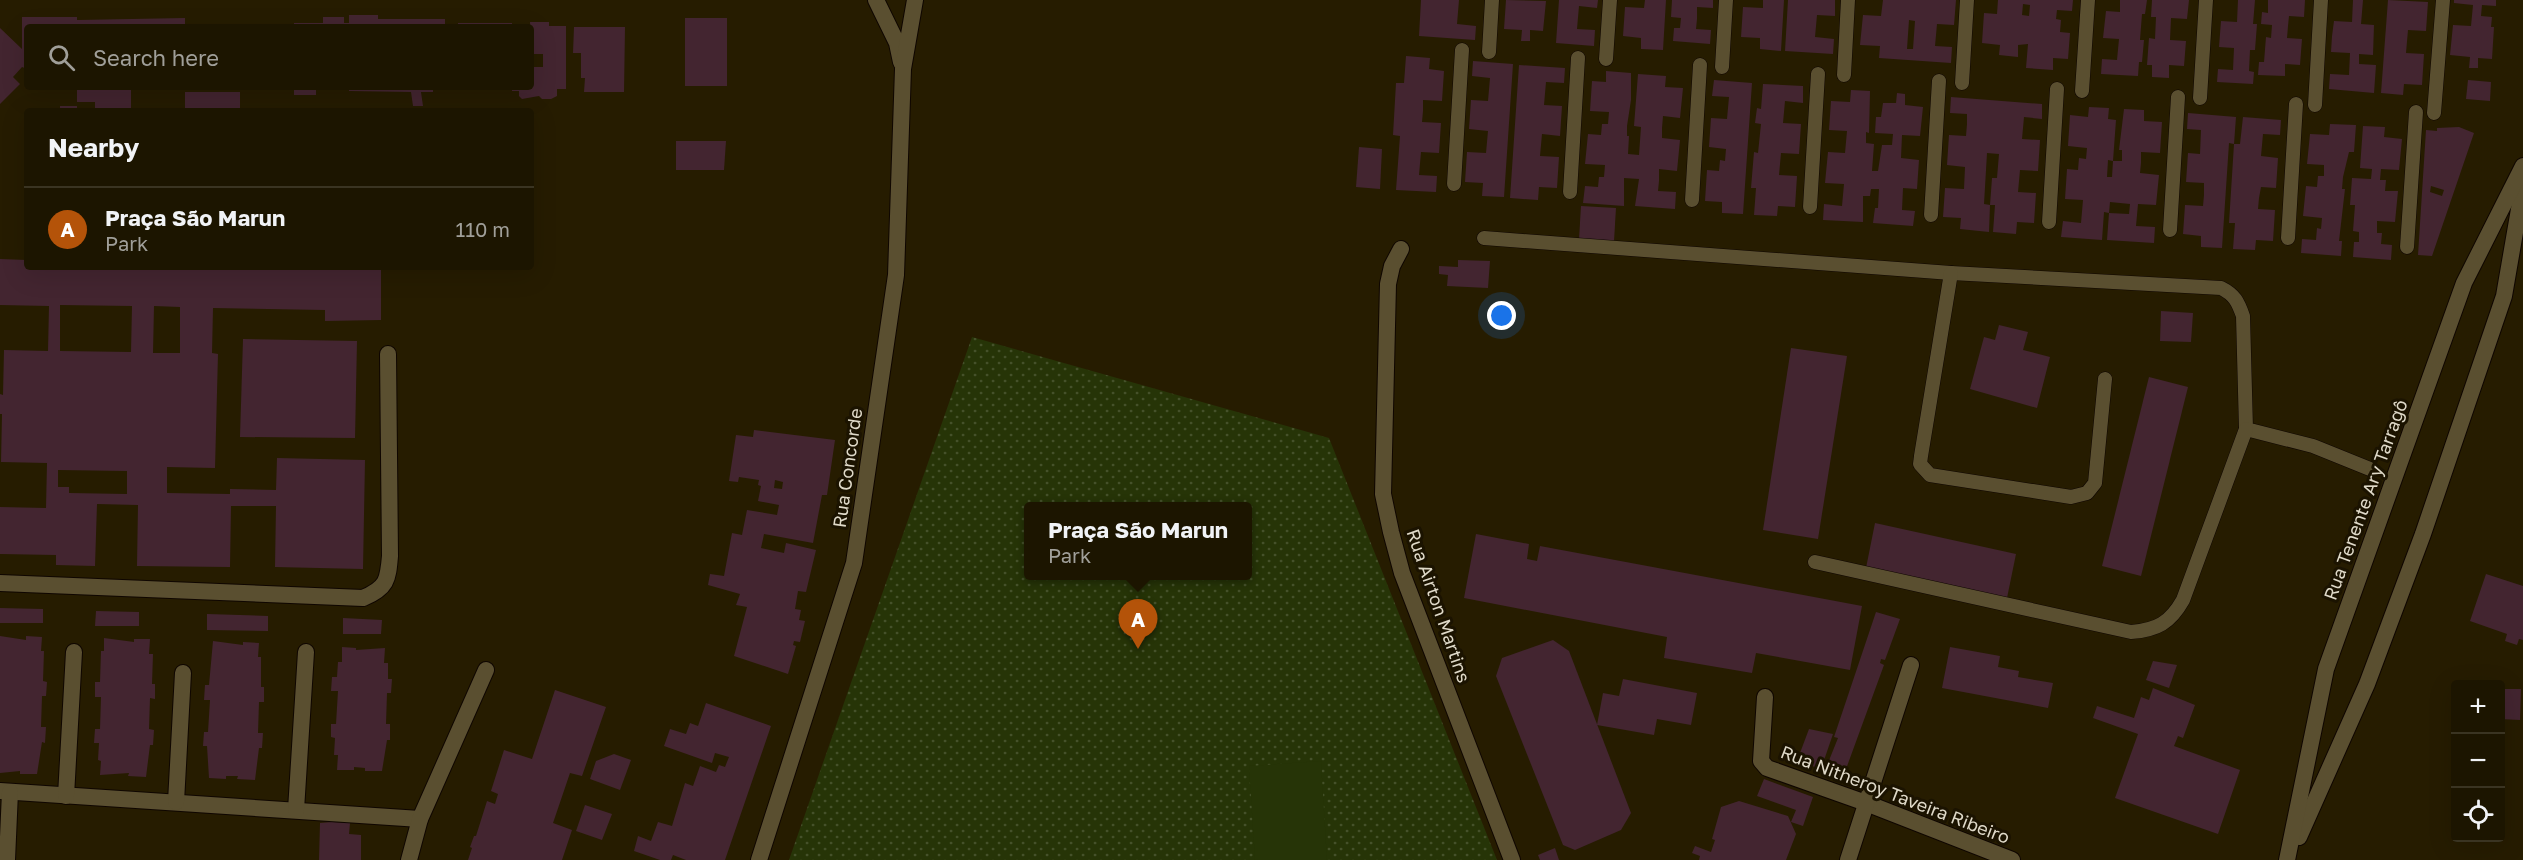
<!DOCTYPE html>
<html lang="en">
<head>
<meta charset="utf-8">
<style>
  body { margin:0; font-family:"Golos Text",sans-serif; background:#29220f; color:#f1f3f6 }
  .controls { position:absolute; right:18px; bottom:18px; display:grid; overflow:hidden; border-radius:6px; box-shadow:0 6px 24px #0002 }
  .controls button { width:54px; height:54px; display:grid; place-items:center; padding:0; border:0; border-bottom:2px solid #3a3422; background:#1c1500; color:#f1f3f6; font:30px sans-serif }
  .you { position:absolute; left:1502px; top:316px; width:21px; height:21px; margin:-15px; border:4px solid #fff; border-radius:50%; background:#1a73e8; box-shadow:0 0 0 9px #1a73e833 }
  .badge { display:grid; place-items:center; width:39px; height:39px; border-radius:50%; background:#b45309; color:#fff; font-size:20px; font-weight:700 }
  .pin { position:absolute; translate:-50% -50px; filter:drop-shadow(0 2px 3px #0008) }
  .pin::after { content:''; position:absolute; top:32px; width:21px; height:18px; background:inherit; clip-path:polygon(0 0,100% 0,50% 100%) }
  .popup { position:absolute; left:1024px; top:502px; width:228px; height:78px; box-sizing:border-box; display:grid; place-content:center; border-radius:6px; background:#1c1500; filter:drop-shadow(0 2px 4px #0005); font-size:20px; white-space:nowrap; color:#a09f99 }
  .popup b { font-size:22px; color:#f1f3f6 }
  .popup::after { content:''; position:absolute; left:50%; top:100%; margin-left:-12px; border:12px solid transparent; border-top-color:#1c1500 }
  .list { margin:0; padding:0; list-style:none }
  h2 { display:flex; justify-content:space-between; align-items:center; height:78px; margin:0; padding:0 24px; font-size:26px }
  h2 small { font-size:20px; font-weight:400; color:#a09f99 }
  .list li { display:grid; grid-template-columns:39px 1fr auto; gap:18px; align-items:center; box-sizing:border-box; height:84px; padding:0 24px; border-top:2px solid #3a3422 }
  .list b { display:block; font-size:22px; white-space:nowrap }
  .list p { margin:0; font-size:20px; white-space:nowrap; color:#a09f99 }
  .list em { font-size:20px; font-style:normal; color:#a09f99 }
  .icon { flex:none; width:33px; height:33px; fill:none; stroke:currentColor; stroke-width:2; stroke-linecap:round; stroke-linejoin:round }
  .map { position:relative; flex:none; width:2523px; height:860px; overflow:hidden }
  .search { position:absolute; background:#1c1500; box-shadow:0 6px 24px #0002; left:24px; top:24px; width:510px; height:66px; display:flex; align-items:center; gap:15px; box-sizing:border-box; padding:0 21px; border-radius:6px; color:#a09f99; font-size:22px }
  .panel { position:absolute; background:#1c1500; box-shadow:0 6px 24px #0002; left:24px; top:108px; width:510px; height:162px; border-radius:6px }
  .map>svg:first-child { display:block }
</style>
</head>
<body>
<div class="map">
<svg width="2523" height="860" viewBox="0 0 2523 860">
  <defs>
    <pattern id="park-dots" width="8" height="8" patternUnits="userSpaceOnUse" patternTransform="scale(1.5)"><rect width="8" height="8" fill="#263407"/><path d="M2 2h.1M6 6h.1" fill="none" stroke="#45512a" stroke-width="1.8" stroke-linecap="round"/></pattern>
  </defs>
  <rect width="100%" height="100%" fill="#261c00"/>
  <path fill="url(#park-dots)" fill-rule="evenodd" d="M972,337l357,101 168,422h-708zM1028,506h220v70h-220z"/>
  <path fill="#263407" d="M1321,761l6,99h-72l-6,-94z"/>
  <g fill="#432530" fill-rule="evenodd">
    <path d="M1421,0h38l-2,24 19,2 -1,14 -56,-4z"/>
    <path d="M1506,0l40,1 -3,30 -13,-1v11h-9l1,-11 -18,-1z"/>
    <path d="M1559,0h39l-1,8 -18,-2 -2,23 18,1 -1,16 -38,-3z"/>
    <path d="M1645,0h21l-3,50 -22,-1v-11l-18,-2 2,-29 19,1z"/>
    <path d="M1672,0h41v8l-16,-1v12l-1,10 15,1 -1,14 -37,-3 1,-13h6l1,-10 -10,-1z"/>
    <path d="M1763,0h21l-3,51 -21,-2v-11l-19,-1 2,-30 20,1z"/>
    <path d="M1788,0h47v16l-18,-1 -2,22 19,2 -1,15 -48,-3z"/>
    <path d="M1883,0h73l-2,25 -17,-1 -2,22 17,1 -1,16 -72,-5 1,-12 -20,-1 3,-30 18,1zM1909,20l6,1 -2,28h-6z"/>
    <path d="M1998,0h75l-1,11 -15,-1 -1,9 5,1 -1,12 10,1 -2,26 -15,-1v12l-27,-2 2,-24 -10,1v12l-19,-2 1,-10 -18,-2 2,-30 13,1zM2023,4l7,1 -1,11 -7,-1z"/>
    <path d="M2120,0h27l-2,14h-3l-2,26h4l-2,22h-3l-1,14 -37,-2 1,-15 15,1 2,-21 -16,-1 3,-27 14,1z"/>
    <path d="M2152,0h37l-2,19 -16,-1 -1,22 16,1 -2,25 -15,-1v13l-17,-1v-12h-5l2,-27 6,1 1,-22h-5z"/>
    <path d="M2238,0h17l-2,24h4l-2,26h-5l-1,21 5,1 -1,12 -36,-2 1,-13 15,1 1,-22 -15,-1 2,-26 16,1z"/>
    <path d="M2268,0h37l-1,17 -15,-1 -1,10 -1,12 15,1 -2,26 -15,-1v12l-27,-1 1,-13h5l2,-25 5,1 1,-13 -11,-1 1,-12 6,1z"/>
    <path d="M2353,0h10l-2,24 13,1 -1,30 -14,-1v10l17,1 -2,28 -45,-4 1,-15 19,1 1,-22 -19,-1 1,-16 2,-15 18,1z"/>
    <path d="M2388,0l40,2 -2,29 -18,-1 -2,23 18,1 -2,31 -18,-1 -1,11 -22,-2z"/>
    <path d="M2454,0h42v6l-14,-1 -1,11 11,1 -1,10h3l-2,32 -14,-1v10h-9l1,-11 -20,-2 3,-30 18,1 2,-21 -19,-2z"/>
    <path d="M349,15h29v4h67v8h-151v-4h29v-6h21v6h5z"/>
    <path d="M22,17h55v3l108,-2v9h-158v42l-5,-2 -9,10 7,7 -20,20v-76l22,21z"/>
    <rect x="685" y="18" width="42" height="68"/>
    <path d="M530,22h19v4h17v63h-9v7l-6,3h-9l-3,-3 -17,3 -3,-3v-5h-7v-4h19v-20h12v-13h-12z"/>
    <rect x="458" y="23" width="54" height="4"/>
    <path d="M574,27h51l-1,65h-40l1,-14h-4v-25h-8z"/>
    <path d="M1406,56l24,2 -1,11 15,2 -2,30 -19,-1v11l-1,11 19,1 -2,30 -18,-1 -2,23 18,1 -1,16 -40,-2 4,-54 -7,-1 3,-52h8z"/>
    <path d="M1473,61l40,3 -9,133 -22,-1 1,-13 -18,-1 2,-30 19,1 2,-22 -19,-2 2,-29 17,1 2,-23 -18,-2z"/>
    <path d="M1519,65l46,3 -1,15 -18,-1 -2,23 18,1 -2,30 -18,-2 -2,22 19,1 -2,31 -18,-1 -1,13 -28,-2z"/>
    <path d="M1606,71l25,2v27l-4,26v10h2l-1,18 11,1 2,-28 -7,-1 4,-52 28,2 -1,11 18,1 -3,30 -17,-2 -1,12v10l18,2 -3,31 -18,-2v12l-1,10 18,1 -1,17 -40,-3 4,-27 -15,-1v28l-41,-3 2,-17 13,1 1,-10h5l1,-12 -20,-1 3,-30 13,1 1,-11h6l1,-12 -19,-1 2,-30 14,1z"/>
    <path d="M1714,80l38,3 -9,131 -21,-1v-11l-17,-1 2,-31 12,1 1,-11 5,1 1,-12 -17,-2 2,-29 16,1 2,-22 -17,-1z"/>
    <path d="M2468,80l23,2 -1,19 -24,-2z"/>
    <path d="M1763,84l40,2v17l-18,-2 -2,22 18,1 -2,30 -18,-1 -2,22 18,1 -2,31 -17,-1 -1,10 -23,-1 2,-27h-5l3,-36 4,1 3,-29 -6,-1 2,-15 4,1z"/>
    <path d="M77,87h54v24h-36v-9h-18z"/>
    <rect x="294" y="87" width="22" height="8"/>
    <path d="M349,87h84v5h-12l2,14h-10l-2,-14 -62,-1z"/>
    <path d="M1851,90l19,1 -1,42 -3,-1v11l8,1 -2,27h6l4,-26h10l1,-11 -18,-1 1,-16h5l2,-14h13l1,-10 8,1v11l18,2 -3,29 -18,-1 -1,23 18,2 -2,29 -14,-1 -1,22 13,1 -2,15 -40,-3 2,-15h3l1,-19h-8l-1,7h-7v26l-40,-2 1,-16 18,2 2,-22 -19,-1 3,-31 17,1 2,-22 -18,-1 2,-29 19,1z"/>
    <rect x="185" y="92" width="55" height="19"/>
    <path d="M1951,97l91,7v15l-18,-2 -2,22 18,1 -2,31 -18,-1 -2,22 18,1 -2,30 -17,-1 -1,12 -23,-2 2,-27h-5l2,-27h5l2,-24 -12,-1 -3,51 6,1 -1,27 -29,-3 1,-11 -18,-1 2,-29 19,1 1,-22 -18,-2 2,-30 17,1 1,-12v-10l-17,-1z"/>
    <rect x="60" y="106" width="17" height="5"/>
    <path d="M2089,107l20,1 -1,11 8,1 -3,41h9v-11h-3l5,-41 20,1v11l18,1 -2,31 -19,-1v11l-1,10 19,2 -3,30 -18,-1 -2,22 19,1 -1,16 -47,-3 2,-27 20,1 1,-10 -20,-2 -1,11 -5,-1 -2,28 -41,-3 2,-16 18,2 2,-23 -18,-1 2,-30 11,1 1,-12 7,1 1,-11 -19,-2 2,-31 18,2zM2108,160l5,1 -1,16h-5z"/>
    <path d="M2188,113l48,4 -2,27 -5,-1 -7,105 -21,-1v-11l-18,-2 2,-29 18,1 1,-11v-12l-18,-1 2,-29 12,1 1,-24 -14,-1z"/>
    <path d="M2243,117l38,3 -1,15 -17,-1 -2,22 17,2 -2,30 -15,-1 -2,11 -1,11 17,1 -2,31 -17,-1 -1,10 -22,-1 2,-26h-6l5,-79h6z"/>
    <path d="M2330,124l26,1 -2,27h-5l-6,25 -1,12h3l-6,52h3l-1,15 -40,-3 1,-14 14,1 1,-12 4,1 1,-11 -19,-2 3,-30 11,1 1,-11h6v-11l-17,-1 3,-30 19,1z"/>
    <path d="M2363,126l22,1 -1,10 18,2 -3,31 -18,-1 -1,11h6l-1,11h13l-3,31 -18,-1v12h5l-1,11 11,1 -1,15 -38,-3 1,-15h5v-10l-6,-1 2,-26h-5l2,-27 19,1 1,-10 -12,-1z"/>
    <path d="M2459,127l15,6 -42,123 -14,-1 8,-125 11,1v-3zM2431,186l13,4 -2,6 -12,-4z"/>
    <path d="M676,141h50l-2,29h-48z"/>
    <path d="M1359,147l23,2 -2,40 -24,-2z"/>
    <path d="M1581,206l35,2 -2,33 -35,-2z"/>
    <path d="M0,259l27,1v7h354v53l-56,1v-11l-112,-2 -1,45 6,1 -3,114 -48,-1v26l63,1v-5l46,1 1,-32 88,2 -2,109 -88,-2 1,-61h-45l-1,61 -93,-1 1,-61 -41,-1 -2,62 -39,-1v-10l-56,-1v-47l46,1 1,-45 -46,-1 1,-48h-2v-20l3,1 1,-45 44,1 1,-45 -49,-1zM60,305l72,1 -1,46 -71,-1zM154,306l26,1v46h-27zM58,470l69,1v23l-58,-1v-6h-11z"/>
    <path d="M1458,260l32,1 -2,27 -41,-2 1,-11 -9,-1v-8l19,1z"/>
    <path d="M2161,311l32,2 -2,29 -31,-1z"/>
    <path d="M1999,325l29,7 -5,18 27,7 -13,51 -67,-19 14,-52 11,3z"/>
    <path d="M243,339l114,2 -2,97 -115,-1z"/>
    <path d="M1791,348l56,8 -29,183 -55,-9z"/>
    <path d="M2149,377l39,10 -47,189 -39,-10z"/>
    <path d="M754,430l81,10 -8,55h-5l-9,48 -49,-9 -1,5 -2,9 23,5 2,-10 30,7 -10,42 -8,-1 -3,18 6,1 -2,10 6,1 -5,21 -6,-1 -1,4 3,1 -8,28 -54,-18 13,-49 -11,-2 4,-11 -32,-9 2,-11 14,2 8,-43 10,2 5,-25 30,5 2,-10 -21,-4 3,-15 -3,-1 1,-5 -20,-3 -1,5 -9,-1 7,-46 17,2zM775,480l8,2 -1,7 -8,-1z"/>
    <path d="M1875,523l141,31 -9,44 -141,-30z"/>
    <path d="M1476,534l53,10 -2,15 10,2 3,-15 322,60 -12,64 -94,-17 -4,20 -88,-15 3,-21 -203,-39z"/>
    <path d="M2486,574l37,12v54l-4,-1 -2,6 -12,-4 2,-7 -37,-13z"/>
    <path d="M0,608l43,1v14h-43z"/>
    <path d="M96,611l43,1v14h-44z"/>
    <path d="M1876,612l24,7 -15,41 -4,-1 -1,4 4,2 -42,115 -18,-7 14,-35 -4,-1z"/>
    <path d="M207,614l61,2v15l-61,-1z"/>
    <path d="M343,618l39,2 -1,14h-38z"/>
    <path d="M0,636l26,4v-4l16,1 -1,14h3l-1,30 4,1 -1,14h-4l-1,31h5l-1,16 -3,-1 -5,32h-17v-3l-20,2z"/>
    <path d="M104,638l30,4v-3h16l-1,15h4l-1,30h3v15l-5,-1 -1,31 5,1 -1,15h-3l-4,32 -18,-1 1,-3 -29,2 1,-14 -3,-1 1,-17h-5l1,-14h5l1,-32h-6v-15h5l1,-31h3z"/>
    <path d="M1553,640l16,11 62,162 -10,17 -46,20 -12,-5 -67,-169 6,-18z"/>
    <path d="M213,641l30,4v-3l16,1 -1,14h3v30h3v15h-5l-1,31h5l-1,15h-3l-4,32 -18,-1 1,-3h-12v3l-17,-1 -2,-32h-4l1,-14h4l2,-32h-6l1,-15h4z"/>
    <path d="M342,647l14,1v2l29,-2 -1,15h4v16h4l-1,14h-4l-1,31h4v16h-3l-5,31h-17v-3l-11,-1v3h-17l1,-15h-4l1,-17 -4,-1v-13h5l2,-33h-7l1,-14h5l1,-15h4z"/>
    <path d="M1950,647l50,9 -2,11 21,4 -1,6 35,6 -5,25 -106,-20z"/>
    <path d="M2153,661l24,4 -8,23 -23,-8z"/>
    <path d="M1623,679l74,14 -6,32 -34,-6 -3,16 -57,-10 6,-32 16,3z"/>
    <path d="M2153,688l42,17 -12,33 -5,-2 -4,10 66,24 -22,64 -103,-36 23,-64 -45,-16 4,-12 37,12 7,-21 8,3z"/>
    <path d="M2500,689h21l-1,31 -20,-1z"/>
    <path d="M555,690l51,17 -24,69 -12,-3 -17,50 19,7 -10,30h-94l4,-12 -2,-1 4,-11h2l11,-35 8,3 3,-10 -7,-3 13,-41 28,9z"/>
    <path d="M706,703l65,23 -46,134h-39l-13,-5 -2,5h-11l-26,-9 4,-15 13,5 7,-19 14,4 13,-43 8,3 7,-20 16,6 3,-7 6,2 4,-10 -14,-4 -3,10 -48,-17 6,-17 16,5 4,-11 8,3z"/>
    <path d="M1809,729l24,5 -12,35 -24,-8z"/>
    <path d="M614,754l17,6 -11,30 -30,-11 6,-18z"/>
    <path d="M1764,779l49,18 -10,29 -12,-4 5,-12 -39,-14z"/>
    <path d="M1739,801l49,15 8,18 -10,26h-87l1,-4 -8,-3 3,-7 16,6 4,-12 -3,-1 9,-32z"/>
    <path d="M585,805l27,9 -10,26 -26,-9z"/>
    <path d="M332,822l18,1 -1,11 12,1v25h-42l1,-37z"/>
    <path d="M1555,848l4,12h-19l-2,-5z"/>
  </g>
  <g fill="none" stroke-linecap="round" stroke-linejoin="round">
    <defs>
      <g id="service">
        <path d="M1489,52l3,-52"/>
        <path d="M1606,59l4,-59"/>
        <path d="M1722,67l4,-67"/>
        <path d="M1844,75l4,-75"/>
        <path d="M1962,83l5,-83"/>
        <path d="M2082,91l6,-91"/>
        <path d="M2200,98l6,-98"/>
        <path d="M2315,105l6,-105"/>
        <path d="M2434,113l9,-113"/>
        <path d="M1454,184l8,-134"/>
        <path d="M1570,192l8,-134"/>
        <path d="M1692,200l8,-135"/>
        <path d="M1810,207l8,-133"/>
        <path d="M1931,215l8,-134"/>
        <path d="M2049,222l8,-133"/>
        <path d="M2170,230l8,-133"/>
        <path d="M1484,238l467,35 270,15c14,7 17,14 22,28l3,113 67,17 57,23"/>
        <path d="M2288,238l8,-134"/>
        <path d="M2407,247l9,-135"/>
        <path d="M1951,273l-30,183 -1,8 10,11 141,22 16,-4 8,-10 10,-104"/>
        <path d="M1815,562l316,70c26,-2 39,-9 52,-32l63,-171"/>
      </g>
      <g id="minor">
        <path d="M876,0l21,43 4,19"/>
        <path d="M1401,249l-9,17 -4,18 -5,210 8,38 11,41 110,287"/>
        <path d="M0,583l363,15c24,-10 25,-18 27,-42l-2,-202"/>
        <path d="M1765,697l-4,64 6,7 99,35 146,57"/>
        <path d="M0,791l420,28"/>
        <path d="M66,796l8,-144"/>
        <path d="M176,802l7,-129"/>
        <path d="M296,810l10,-158"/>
        <path d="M7,860l3,-68"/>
        <path d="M409,860l11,-41 66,-149"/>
        <path d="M759,860l95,-297 42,-288 7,-206 12,-69"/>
        <path d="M1848,860l63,-195"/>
      </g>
      <g id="secondary">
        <path d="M2299,837l68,-153 56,-150 81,-238 19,-110"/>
        <path d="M2287,860l39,-191 138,-386 59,-117"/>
      </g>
    </defs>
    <use href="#service" stroke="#0f0600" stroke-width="15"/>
    <use href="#minor" stroke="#0f0600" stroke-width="18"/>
    <use href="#secondary" stroke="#0f0600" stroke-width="18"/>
    <use href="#service" stroke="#5a4f30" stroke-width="14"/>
    <use href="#minor" stroke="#5a4f30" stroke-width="16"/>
    <use href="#secondary" stroke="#5a4f30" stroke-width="16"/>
  </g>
  <g text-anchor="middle" stroke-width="6" stroke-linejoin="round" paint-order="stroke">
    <g font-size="18" fill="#dfd9c8" stroke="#1b1300">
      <text transform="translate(848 468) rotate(-82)" y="6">Rua Concorde</text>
      <text transform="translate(2366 500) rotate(-70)" y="6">Rua Tenente Ary Tarragô</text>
      <text transform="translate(1438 606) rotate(71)" y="6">Rua Airton Martins</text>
      <text transform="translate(1895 795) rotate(21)" y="6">Rua Nitheroy Taveira Ribeiro</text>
    </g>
  </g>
</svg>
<div class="controls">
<button>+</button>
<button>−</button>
<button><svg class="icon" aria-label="locate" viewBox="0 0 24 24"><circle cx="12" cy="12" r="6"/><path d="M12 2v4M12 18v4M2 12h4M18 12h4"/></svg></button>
</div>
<div class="you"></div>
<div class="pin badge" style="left:1138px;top:649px">A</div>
<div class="popup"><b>Praça São Marun</b>Park</div>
<div class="search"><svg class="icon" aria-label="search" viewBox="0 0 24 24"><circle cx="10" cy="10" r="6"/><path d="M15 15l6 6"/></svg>Search here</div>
<section class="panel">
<h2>Nearby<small></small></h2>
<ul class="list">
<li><span class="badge">A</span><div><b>Praça São Marun</b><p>Park</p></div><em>110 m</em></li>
</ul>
</section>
</div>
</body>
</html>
